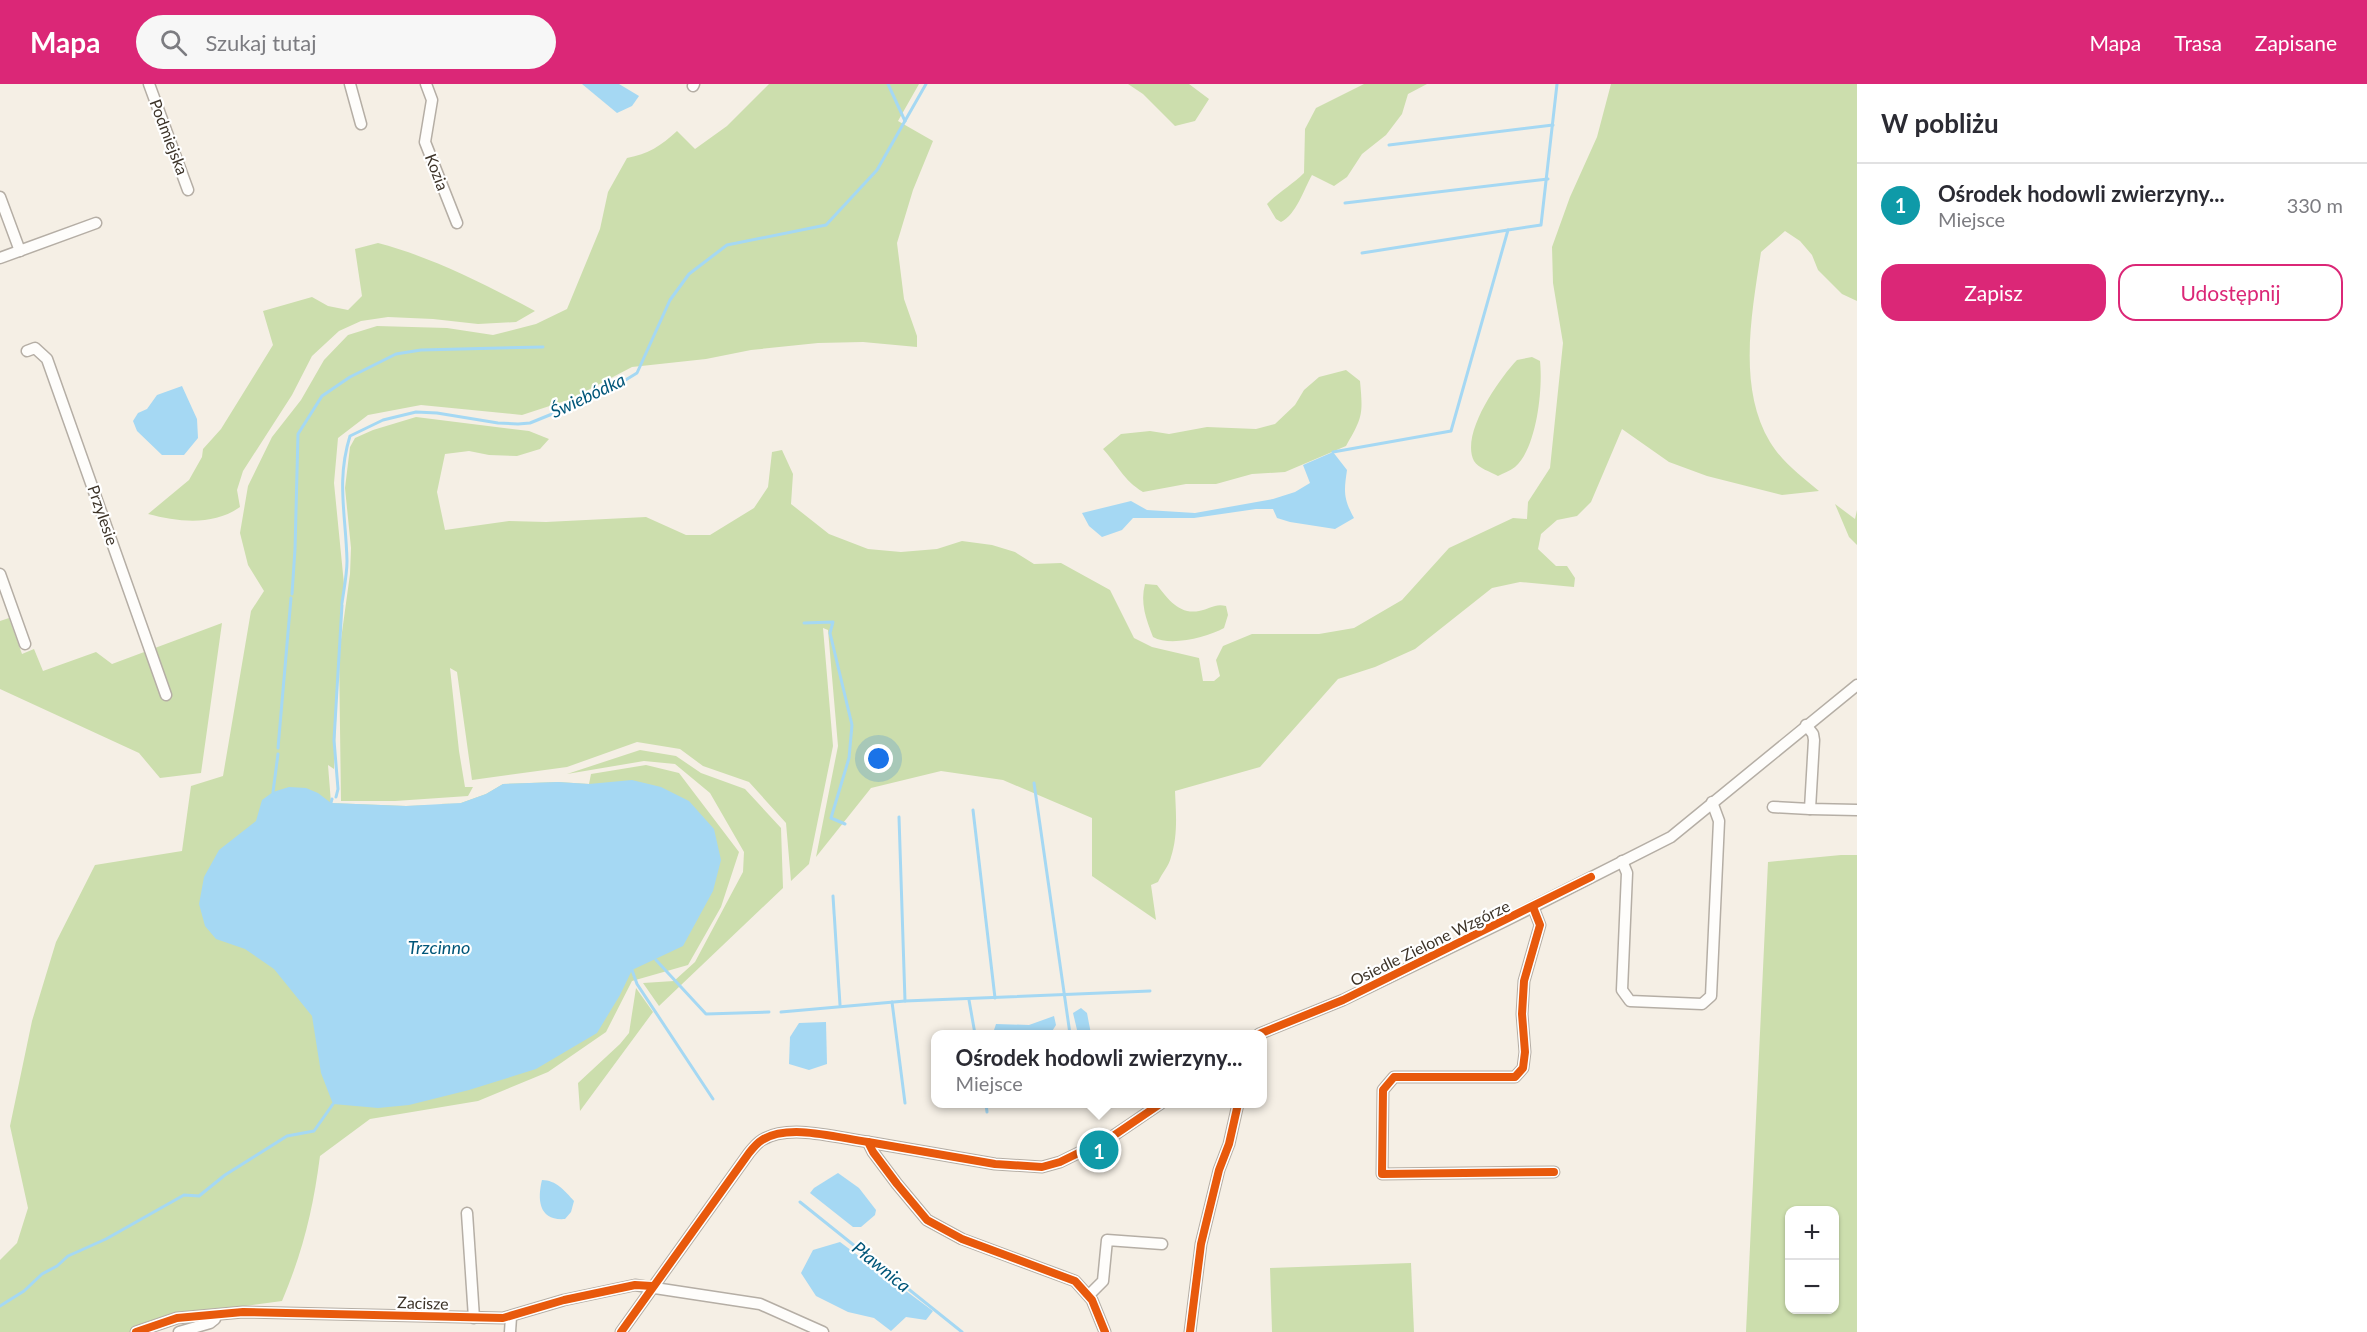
<!DOCTYPE html>
<html lang="pl">
<head>
<meta charset="utf-8">
<style>
  body { margin:0; font-family:Lato,sans-serif; background:#f7f7f7; color:#2b2b33 }
  .controls { position:absolute; right:18px; bottom:18px; display:grid; overflow:hidden; border-radius:12px; box-shadow:0 2px 4px #0004 }
  .controls button { width:54px; height:54px; display:grid; place-items:center; padding:0; border:0; border-bottom:2px solid #e1e1e2; background:#fff; color:#2b2b33; font:30px sans-serif }
  .you { position:absolute; left:879px; top:675px; width:21px; height:21px; margin:-15px; border:4px solid #fff; border-radius:50%; background:#1a73e8; box-shadow:0 0 0 9px #1a73e833 }
  .badge { display:grid; place-items:center; width:39px; height:39px; border-radius:50%; background:#db2777; color:#fff; font-size:20px; font-weight:700 }
  .pin { position:absolute; translate:-50% -50%; border:3px solid #fff; box-shadow:0 2px 6px #0006 }
  .popup { position:absolute; left:931px; top:946px; width:336px; height:78px; box-sizing:border-box; display:grid; place-content:center; border-radius:12px; background:#fff; filter:drop-shadow(0 2px 4px #0005); font-size:20px; white-space:nowrap; color:#7c7c81 }
  .popup b { font-size:22px; color:#2b2b33 }
  .popup::after { content:''; position:absolute; left:50%; top:100%; margin-left:-12px; border:12px solid transparent; border-top-color:#fff }
  .list { margin:0; padding:0; list-style:none }
  h2 { display:flex; justify-content:space-between; align-items:center; height:78px; margin:0; padding:0 24px; font-size:26px }
  h2 small { font-size:20px; font-weight:400; color:#7c7c81 }
  .list li { display:grid; grid-template-columns:39px 1fr auto; gap:18px; align-items:center; box-sizing:border-box; height:84px; padding:0 24px; border-top:2px solid #e1e1e2 }
  .list b { display:block; font-size:22px; white-space:nowrap }
  .list p { margin:0; font-size:20px; white-space:nowrap; color:#7c7c81 }
  .list em { font-size:20px; font-style:normal; color:#7c7c81 }
  .actions { display:flex; gap:12px; padding:18px 24px }
  .actions a { flex:1; padding:14px 0; border:2px solid #db2777; border-radius:18px; text-align:center; font-size:21px; color:#db2777 }
  .actions .main { background:#db2777; color:#fff }
  .icon { flex:none; width:33px; height:33px; fill:none; stroke:currentColor; stroke-width:2; stroke-linecap:round; stroke-linejoin:round }
  .map { position:relative; flex:none; width:1857px; height:1248px; overflow:hidden }
  header { display:flex; align-items:center; gap:36px; box-sizing:border-box; height:84px; padding:0 30px; background:#db2777; color:#fff }
  header strong { font-size:28px }
  nav { display:flex; gap:33px; margin-inline-start:auto; font-size:21px }
  .search { width:420px; height:54px; background:#f7f7f7; display:flex; align-items:center; gap:15px; box-sizing:border-box; padding:0 21px; border-radius:33px; color:#7c7c81; font-size:22px }
  main { display:flex }
  aside { flex:1; background:#fff }
  .map>svg:first-child { display:block }
</style>
</head>
<body>
<header>
<strong>Mapa</strong>
<div class="search"><svg class="icon" aria-label="search" viewBox="0 0 24 24"><circle cx="10" cy="10" r="6"/><path d="M15 15l6 6"/></svg>Szukaj tutaj</div>
<nav><a>Mapa</a><a>Trasa</a><a>Zapisane</a></nav>
</header>
<main>
<div class="map">
<svg width="1857" height="1248" viewBox="0 0 1857 1248">
  <rect width="100%" height="100%" fill="#f5efe5"/>
  <g fill="#ccdead" fill-rule="evenodd">
    <path d="M769,0h150l-21,37 35,20 -20,49 -16,53 7,56 13,37v11l-54,-5 -45,1 -67,7 -45,9 -74,8 -61,32 -49,16 -101,-10 -53,10 -30,23 -4,45 10,101 -3,20 -2,50 11,-80 1,-26 -6,-60 5,-41 5,-9 18,-8 43,-13 113,14 20,8 -9,10 -23,7 -28,-1 -20,-4 -24,3 -8,38 8,38 64,-9 37,1 100,-5 40,18h24l44,-27 14,-21 4,-35 10,-2 11,24 -2,30 38,30 39,15 33,3 36,-3 25,-8 30,4 23,7 19,12 27,-1 49,27 24,48 18,9 47,11 4,23h11l6,-5 -4,-16 7,-14 29,-12h67l35,-6 48,-28 47,-52 64,-30 14,1 1,-17 22,-34 13,-125 -10,-60 -1,-36 18,-50 27,-60 14,-53h246v217l-15,-7 -24,-24 -6,-15 -12,-14 -15,-10 -24,21c-9,60 -24,135 9,190 12,20 31,34 49,49l-37,4 -75,-19 -38,-14 -47,-33 -31,73 -14,14 -20,4 -16,14 -3,15 18,17h11l8,12 -1,9 -54,-5 -28,6 -77,61 -40,18 -37,12 -78,88 -85,24c1,23 3,44 -4,66 -2,9 -9,16 -13,25l-7,3 5,35 -64,-44v-58l-89,-38 -62,-9 -70,17 -55,69 22,-111 -10,-116 -5,-2 10,118 -24,118 -18,17 -5,-58 -37,-41 -46,-16 -23,-17 -43,-7 -70,25 -95,13 -15,-108 -7,-4 9,83 6,36h8l-5,9 -73,5h-54l-2,-147 -5,115 -6,-4 3,38 75,3 120,-4 -87,2 22,-1 25,-9 17,-10 55,-2 31,2 2,-10 55,-9 33,8 60,79 -18,55 -33,58 -56,16 -26,51 -58,40 -70,29 -108,18 -50,37c-7,54 -17,95 -38,145l-109,15 -40,16h-133v-72l17,-17 11,-35 -18,-82 22,-105 24,-79 39,-77 87,-14 9,-65 32,-10 28,-165 13,-20 -16,-26 -8,-32 8,-47 24,-49 29,-37 23,-40 24,-25 29,-9 70,2 46,7 43,-11 31,-15 33,-80 8,-37 19,-34c21,-4 34,-12 50,-27l18,18 32,-23z"/>
    <path d="M1128,0h61l20,15 -14,22 -20,5 -32,-32z"/>
    <path d="M1364,0h63l-19,10 -6,20 -16,21 -24,19 -15,23 -13,9 -22,-11c-8,14 -16,40 -31,47l-5,-3 -9,-15c12,-12 26,-20 37,-31l1,-44 11,-21z"/>
    <path d="M378,159c54,14 108,42 157,68l-19,11 -38,2 -45,-5 -45,-2 -27,4 -22,10 -27,25 -20,39 -49,76 -6,19 3,17c-27,19 -61,15 -92,7l41,-34 13,-23 1,-8 18,-20 52,-84 -10,-34 49,-14 16,9 20,4 14,-14 -7,-47z"/>
    <path d="M1532,273l8,4c3,27 -3,87 -25,106 -5,4 -12,6 -17,9 -7,-4 -20,-8 -24,-15 -14,-27 25,-82 43,-101z"/>
    <path d="M1346,286l14,11c3,33 3,36 -14,65l-61,26 -33,2 -36,10h-30l-43,8c-20,-12 -25,-27 -40,-43l18,-15 29,-3 19,3 38,-7 49,2 19,-5 20,-19 9,-15 15,-13z"/>
    <path d="M1835,420l20,15 2,-9v35l-8,-8z"/>
    <path d="M1145,500l12,1c10,13 22,30 42,26 11,-2 16,-8 27,-5l2,9 -4,13c-17,9 -53,19 -71,9 -7,-18 -13,-34 -8,-53z"/>
    <path d="M9,534l13,36 12,-5 9,22 53,-19 16,12 110,-41 -21,150 -41,5 -21,-25 -139,-64v-68z"/>
    <path d="M640,666l36,6 25,17 44,16 36,39 2,60 -124,118 -16,-23 31,-2 21,-19 48,-90 1,-20 -34,-59 -35,-29 -31,-3 -77,13z"/>
    <path d="M1841,771h16v477h-111l22,-470zM1790,1126h44v100h-44z"/>
    <path d="M636,904l17,24 -73,99 -2,-28 42,-39 9,-11z"/>
    <path d="M1411,1179l3,69h-142l-2,-64z"/>
  </g>
  <g fill="#a5d8f3">
    <path d="M582,0h37l20,12 -7,10 -15,7z"/>
    <path d="M182,302l15,33 1,19 -14,17h-22l-25,-24 -4,-10 5,-8 9,-4 10,-14z"/>
    <path d="M1333,368l14,18c-3,21 -4,28 7,48l-19,11 -45,-7 -13,-4 -4,-9h-17l-62,9h-61l-11,12 -20,7 -13,-11 -7,-13 49,-12 16,9 48,3 78,-14 22,-7 15,-9 -7,-18z"/>
    <path d="M632,696l29,7 28,14 25,28 7,31 -8,31 -30,55 -51,24 -12,25 -23,38 -61,36 -67,21 -60,15 -31,3 -45,-4 -12,-31 -9,-57 -38,-47 -29,-20 -29,-10 -11,-13 -6,-22 5,-27 15,-27 37,-29 6,-21 11,-8 16,-5 17,1 12,5 13,10 75,3 55,-3 25,-9 17,-10 55,-2 31,2z"/>
    <path d="M1081,924l6,5 4,21h-13l-5,-21z"/>
    <path d="M1054,932l2,9 -5,8 -4,1 -54,-1 3,-9 33,1z"/>
    <path d="M826,938l1,42 -18,6 -20,-6 1,-27 9,-14z"/>
    <path d="M838,1089l21,15 17,22 -1,5 -14,12h-8l-43,-34 4,-5z"/>
    <path d="M542,1096c14,0 23,11 32,21l-3,11 -6,7c-26,2 -28,-19 -23,-39z"/>
    <path d="M840,1158l93,69 -7,9 -20,-3 -15,14 -17,-13 -26,-6 -32,-16 -15,-23 12,-23z"/>
  </g>
  <g fill="none" stroke-linecap="round" stroke-linejoin="round">
    <g stroke="#a5d8f3" stroke-width="3">
      <path d="M888,0l17,37"/>
      <path d="M1389,61l164,-20"/>
      <path d="M1345,119l203,-24"/>
      <path d="M1362,169l146,-23"/>
      <path d="M1333,368l118,-21 57,-201 33,-5 16,-141"/>
      <path d="M292,510l3,-45 3,-115 24,-38 28,-19 46,-23 25,-4 122,-3"/>
      <path d="M342,519c2,-14 5,-29 5,-42 -1,-46 -11,-80 3,-125l33,-16 33,-8 21,1 61,10 20,1 12,-1 59,-24 30,-15 18,-11 33,-73 19,-26 38,-29 99,-20 51,-55 49,-86"/>
      <path d="M804,539l29,-1 -3,11 22,92 -3,33 -18,60 14,6"/>
      <path d="M278,664l13,-150"/>
      <path d="M1034,699l36,251"/>
      <path d="M273,708l5,-38"/>
      <path d="M336,713l2,-8 -4,-49 8,-135"/>
      <path d="M331,719l1,-4"/>
      <path d="M973,726l22,188"/>
      <path d="M899,733l6,184"/>
      <path d="M833,812l7,109"/>
      <path d="M656,876l50,54 63,-2"/>
      <path d="M632,886l5,14 76,115"/>
      <path d="M969,916l6,34"/>
      <path d="M892,918l13,101"/>
      <path d="M781,928l124,-11 245,-10"/>
      <path d="M986,1020l1,8"/>
      <path d="M800,1118l162,130"/>
      <path d="M0,1222l24,-15 18,-17 15,-8 11,-10 38,-17 78,-44 15,1 26,-21 62,-39 27,-5 19,-27"/>
    </g>
    <defs>
      <g id="street">
        <path d="M149,0l39,106"/>
        <path d="M350,0l11,40"/>
        <path d="M426,0l6,16 -7,42 32,81"/>
        <path d="M693,2l1,-2"/>
        <path d="M0,113l20,54"/>
        <path d="M0,174l96,-35"/>
        <path d="M27,267l8,-3 12,11 119,336"/>
        <path d="M0,490l25,70"/>
        <path d="M1806,641l7,9 1,6 -4,69 47,1"/>
        <path d="M1773,723l37,2"/>
        <path d="M1622,777l5,12 -5,117 8,11 72,3 9,-8 8,-175 -7,-19"/>
        <path d="M1533,823l7,18 -16,56 -2,33 3,38 -2,16 -8,9h-121l-11,13 -1,84 172,-2"/>
        <path d="M1259,950l84,-34 158,-77 170,-86 186,-152"/>
        <path d="M868,1058l127,22 47,3 18,-5 53,-26 47,-32"/>
        <path d="M467,1129l7,105"/>
        <path d="M1089,1211l14,-14 4,-41 55,4"/>
        <path d="M136,1248l41,-14 66,-6 260,6 61,-18 71,-15 125,19 63,28"/>
        <path d="M179,1248l31,-9 5,-4"/>
        <path d="M510,1248l1,-15"/>
        <path d="M621,1248l128,-179c4,-5 8,-10 13,-13 27,-17 76,-2 106,2l5,10 24,32 30,36 35,19 113,42 17,19 13,32"/>
        <path d="M1190,1248l11,-88 18,-74 10,-26 9,-40"/>
      </g>
    </defs>
    <use href="#street" stroke="#b5aea5" stroke-width="13"/>
    <use href="#street" stroke="#fefdfb" stroke-width="10"/>
    <defs>
      <g id="cycleway">
        <path d="M1533,823l7,18 -16,56 -2,33 3,38 -2,16 -8,9h-121l-11,13 -1,84 172,-2"/>
        <path d="M1259,950l84,-34 248,-123"/>
        <path d="M868,1058l127,22 47,3 18,-5 53,-26 47,-32"/>
        <path d="M136,1248l41,-14 66,-6 260,6 61,-18 71,-15 17,1"/>
        <path d="M621,1248l128,-179c4,-5 8,-10 13,-13 27,-17 76,-2 106,2l5,10 24,32 30,36 35,19 113,42 17,19 13,32"/>
        <path d="M1190,1248l11,-88 18,-74 10,-26 9,-40"/>
      </g>
    </defs>
    <use href="#cycleway" stroke="#fff" stroke-width="11"/>
    <use href="#cycleway" stroke="#e8590c" stroke-width="8"/>
  </g>
  <g text-anchor="middle" stroke-width="4.5" stroke-linejoin="round" paint-order="stroke">
    <g font-size="16" fill="#3c3328" stroke="#fff">
      <text transform="translate(169 53) rotate(69)" y="6">Podmiejska</text>
      <text transform="translate(437 88) rotate(69)" y="6">Kozia</text>
      <text transform="translate(103 431) rotate(71)" y="6">Przylesie</text>
      <text transform="translate(1430 859) rotate(-26)" y="6">Osiedle Zielone Wzgórze</text>
      <text transform="translate(423 1219) rotate(2)" y="6">Zacisze</text>
    </g>
    <g font-size="18" font-style="italic" fill="#005679" stroke="#fff">
      <text transform="translate(588 312) rotate(-25)" y="6">Świebódka</text>
      <text x="439" y="870">Trzcinno</text>
      <text transform="translate(881 1183) rotate(39)" y="6">Pławnica</text>
    </g>
  </g>
</svg>
<div class="controls">
<button>+</button>
<button>−</button>
</div>
<div class="you"></div>
<div class="pin badge" style="left:1099px;top:1066px;background:#0f9aa8">1</div>
<div class="popup"><b>Ośrodek hodowli zwierzyny...</b>Miejsce</div>
</div>
<aside>
<h2>W pobliżu<small></small></h2>
<ul class="list">
<li><span class="badge" style="background:#0f9aa8">1</span><div><b>Ośrodek hodowli zwierzyny...</b><p>Miejsce</p></div><em>330 m</em></li>
</ul>
<div class="actions"><a class="main">Zapisz</a><a>Udostępnij</a></div>
</aside>
</main>
</body>
</html>
